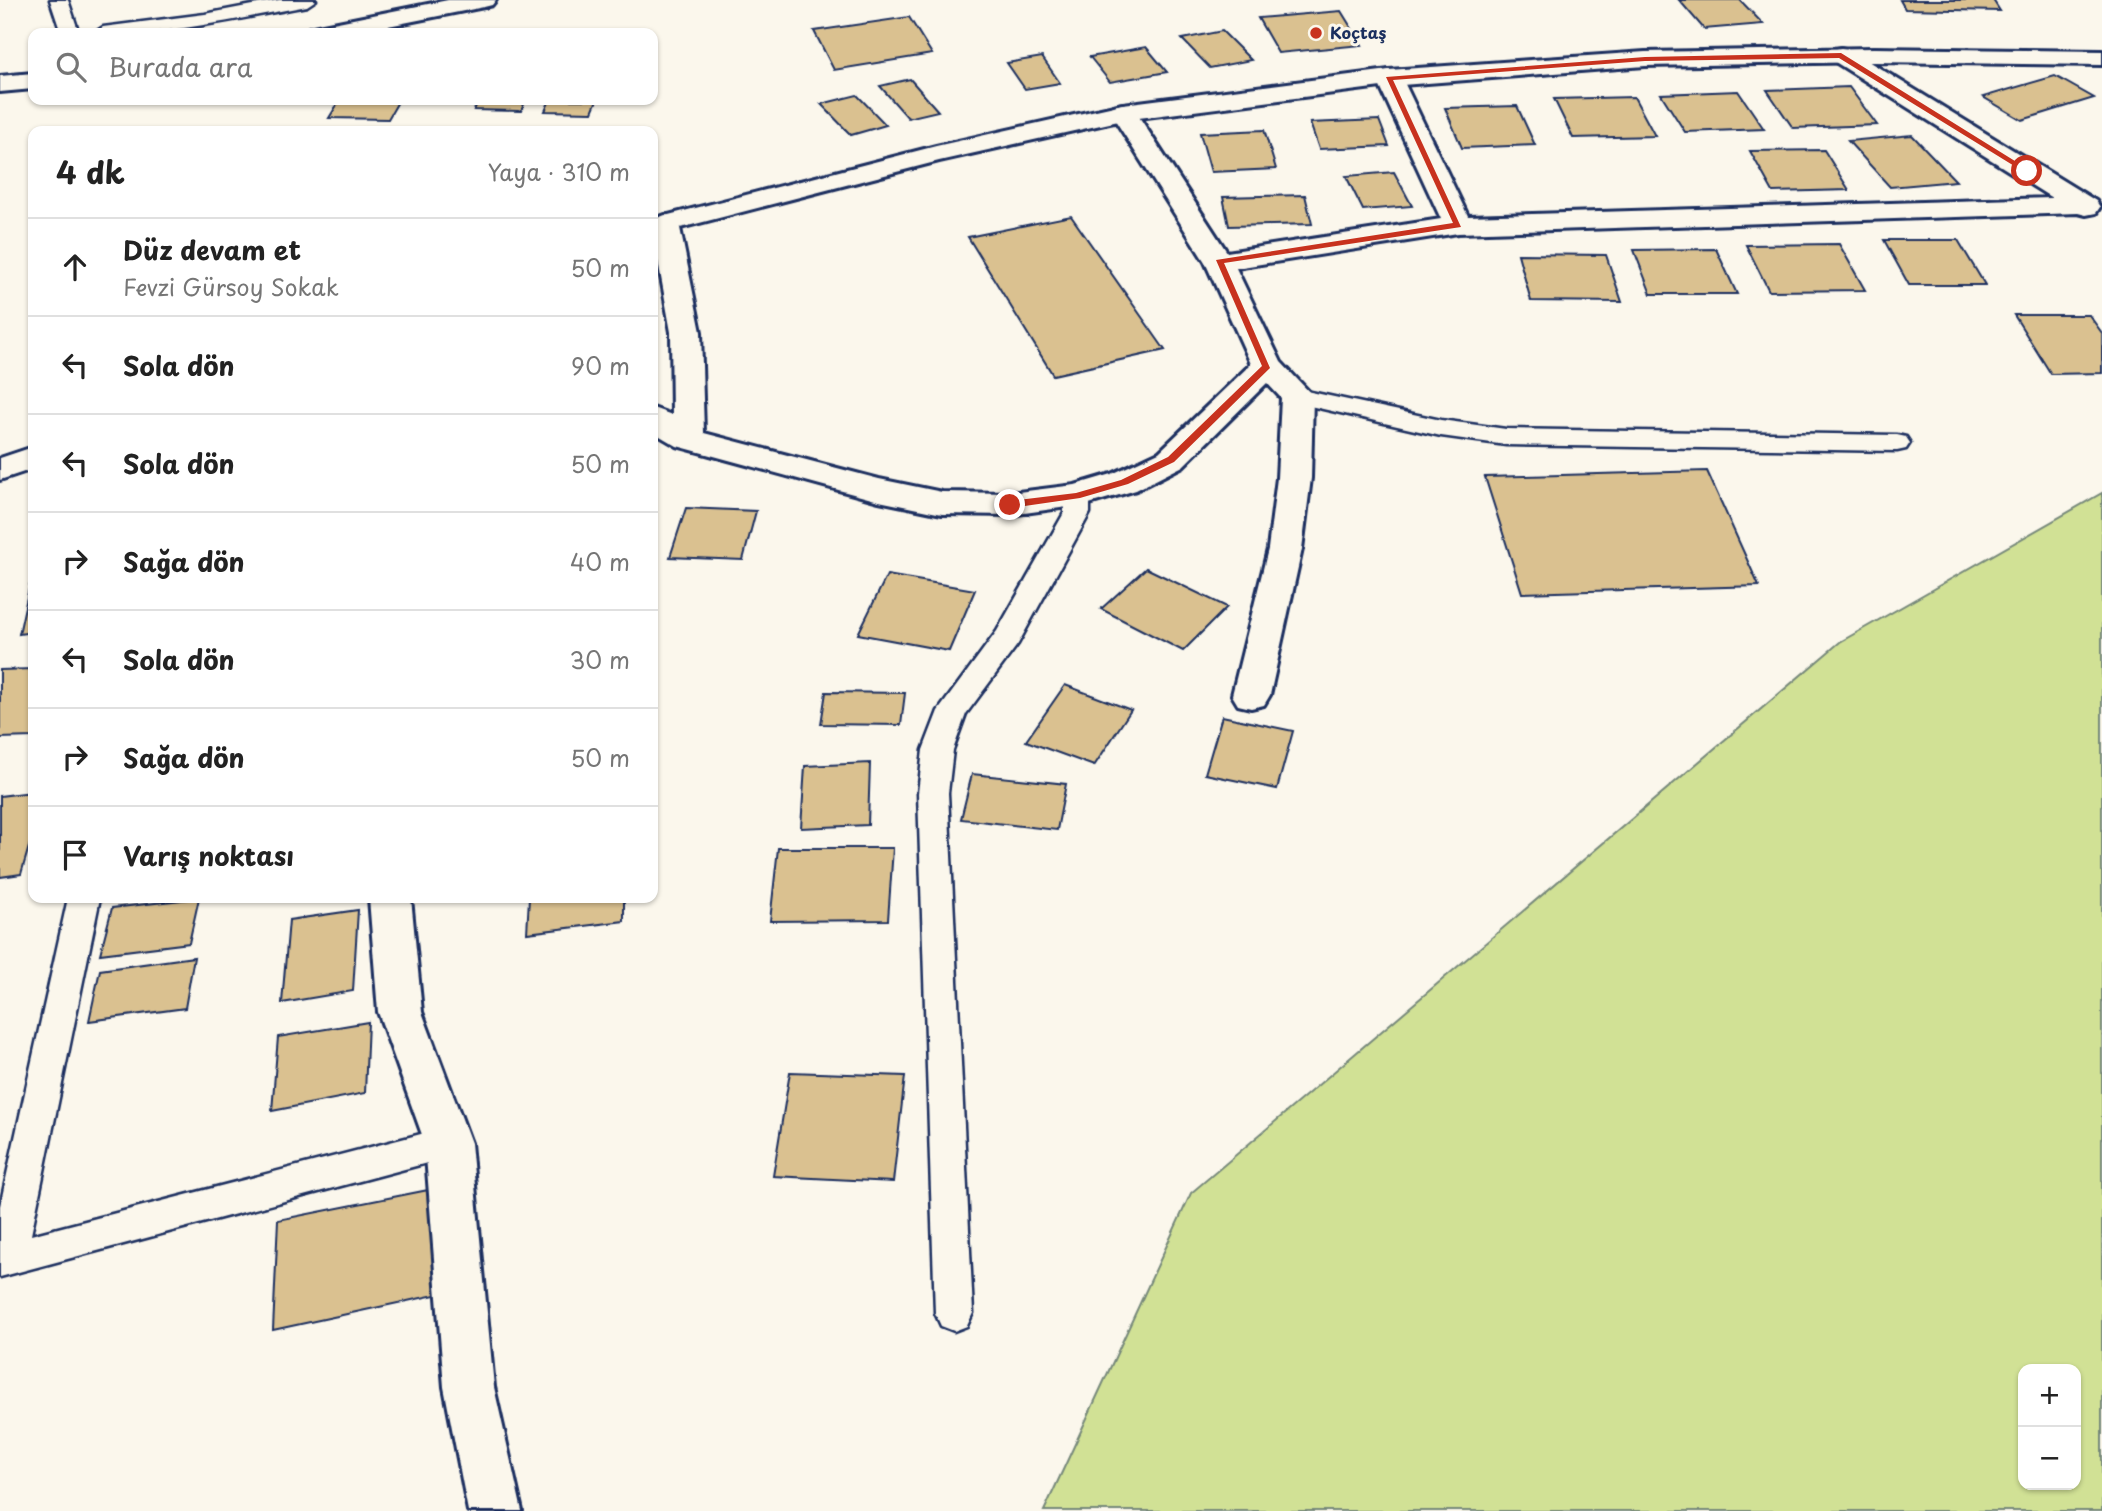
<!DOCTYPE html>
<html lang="tr">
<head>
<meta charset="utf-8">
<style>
  body { margin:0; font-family:"Playpen Sans",sans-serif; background:#f2f2f2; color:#222 }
  .controls { position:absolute; right:21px; bottom:21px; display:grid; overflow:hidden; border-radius:14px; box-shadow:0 2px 5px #0004 }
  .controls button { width:63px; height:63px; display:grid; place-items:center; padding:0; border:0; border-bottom:2px solid #e0e0e0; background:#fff; color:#222; font:35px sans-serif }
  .stop { position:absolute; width:21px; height:21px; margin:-16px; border:5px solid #c8321e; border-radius:50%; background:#fff }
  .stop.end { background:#c8321e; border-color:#fff; box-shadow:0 2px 7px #0008 }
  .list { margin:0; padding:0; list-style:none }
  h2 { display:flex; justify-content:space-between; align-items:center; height:91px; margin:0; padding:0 28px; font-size:30px }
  h2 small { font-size:23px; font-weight:400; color:#767676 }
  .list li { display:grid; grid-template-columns:46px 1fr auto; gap:21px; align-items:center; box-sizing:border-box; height:98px; padding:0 28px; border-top:2px solid #e0e0e0 }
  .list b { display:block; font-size:26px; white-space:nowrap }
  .list p { margin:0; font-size:23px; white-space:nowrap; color:#767676 }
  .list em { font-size:23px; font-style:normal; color:#767676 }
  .icon { flex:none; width:38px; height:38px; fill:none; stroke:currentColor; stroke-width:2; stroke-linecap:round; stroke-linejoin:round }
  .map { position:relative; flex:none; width:2102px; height:1511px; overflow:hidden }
  .search { position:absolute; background:#fff; box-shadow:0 2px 5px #0004; left:28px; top:28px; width:630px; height:77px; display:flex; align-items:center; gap:18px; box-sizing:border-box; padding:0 24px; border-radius:14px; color:#767676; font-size:26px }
  .panel { position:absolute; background:#fff; box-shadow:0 2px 5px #0004; left:28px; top:126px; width:630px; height:777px; border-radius:14px }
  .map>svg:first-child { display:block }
</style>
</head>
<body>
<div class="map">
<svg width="2102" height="1511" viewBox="0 0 2102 1511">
  <rect width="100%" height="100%" fill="#fbf7ec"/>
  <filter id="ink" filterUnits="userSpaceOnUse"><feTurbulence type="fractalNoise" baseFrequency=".0143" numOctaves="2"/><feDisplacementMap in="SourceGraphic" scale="14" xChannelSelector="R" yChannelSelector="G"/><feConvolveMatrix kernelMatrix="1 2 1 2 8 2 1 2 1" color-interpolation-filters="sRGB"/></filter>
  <g filter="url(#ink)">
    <path fill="#d1e195" stroke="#76887a" stroke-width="2" fill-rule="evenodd" d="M2102,493v1018h-1058l147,-318 649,-551zM2023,1369h53v116h-53z"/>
    <g fill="#dac190" stroke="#1b2f5e" stroke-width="2">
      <path d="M1679,0h61l23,24 -59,5z"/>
      <path d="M1900,0h93l7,11 -95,-2z"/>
      <path d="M1341,11l21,34 -84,8 -20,-35z"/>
      <path d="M909,17l23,37 -98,16 -20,-39z"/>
      <path d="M1222,31l29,29 -41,8 -28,-29z"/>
      <path d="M1146,47l21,25 -57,10 -20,-25z"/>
      <path d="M1042,57l18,26 -35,6 -18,-26z"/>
      <path d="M2055,76l39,22 -72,22 -39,-23z"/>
      <path d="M910,79l28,32 -30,7 -28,-32z"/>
      <path d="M1849,87l28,38 -84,3 -26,-38z"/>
      <path d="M1738,91l26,38 -79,3 -24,-38z"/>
      <path d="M857,95l29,30 -35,10 -30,-31z"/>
      <path d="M1634,97l21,39 -82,2 -19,-39z"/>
      <path d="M340,100h59l-11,19 -59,-1z"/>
      <path d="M479,100h47l-5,11 -47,-1z"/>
      <path d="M550,100h47l-5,12 -47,-1z"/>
      <path d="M1517,106l18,39 -73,3 -17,-40z"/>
      <path d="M1379,120l10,26 -70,3 -9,-26z"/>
      <path d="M1264,130l12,39 -65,3 -11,-39z"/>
      <path d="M1912,135l44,46 -66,6 -42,-46z"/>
      <path d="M1824,150l25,40 -76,2 -23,-41z"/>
      <path d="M1394,172l18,34 -49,4 -17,-34z"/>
      <path d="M1305,195l7,29 -83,2 -6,-29z"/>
      <path d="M1071,216l94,134 -112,25 -85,-138z"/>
      <path d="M1884,240h74l27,45h-76z"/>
      <path d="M1839,244l26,46 -96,1 -23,-46z"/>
      <path d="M1716,249l21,45h-86l-17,-44z"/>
      <path d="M1518,254l88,1 16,47 -91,-1z"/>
      <path d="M2014,315h75l13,18v40l-51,1z"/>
      <path d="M1707,471l52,115 -237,7 -37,-116z"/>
      <path d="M686,508l70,3 -13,49 -73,-3z"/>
      <path d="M1146,568l81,39 -44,44 -82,-42z"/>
      <path d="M887,575l88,15 -26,61 -91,-17z"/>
      <path d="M31,579h2v53l-14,2z"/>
      <path d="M33,669v68l-33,1v-68z"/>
      <path d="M1065,685l66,25 -37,56 -68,-25z"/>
      <path d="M826,692l79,1 -4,32 -80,-1z"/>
      <path d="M1222,716l71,15 -16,58 -72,-15z"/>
      <path d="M870,763l-2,62 -67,3 4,-62z"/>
      <path d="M972,774l94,10 -9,46 -96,-11z"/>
      <path d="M33,792v41l-12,41 -21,3v-81z"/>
      <path d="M778,848h115l-5,72 -118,1z"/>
      <path d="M199,898l-10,45 -89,11 12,-46z"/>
      <path d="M529,898h95v23l-97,12z"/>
      <path d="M358,910l-5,81 -71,12 7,-83z"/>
      <path d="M194,957l-9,51 -96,13 11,-51z"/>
      <path d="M368,1022l-3,71 -93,18 6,-74z"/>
      <path d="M790,1072l115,4 -12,106 -120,-6z"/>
      <path d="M448,1186l1,106 -176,38 5,-110z"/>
    </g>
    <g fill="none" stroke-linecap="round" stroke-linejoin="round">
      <defs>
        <g id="lane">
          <path d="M50,0h18l11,33h-18z"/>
          <path d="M279,0h37l-9,6c-71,13 -141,30 -213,27l9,-6 102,-13z"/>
          <path d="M1297,389l144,31 65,9 391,6 9,2 4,6 -4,6 -9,2 -391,-6 -65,-9 -153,-35 -3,-5 3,-5z"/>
          <path d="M1077,488l9,2 4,6v17l-72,131 -52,70 -13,36 -5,43 25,520 -6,13 -13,5 -13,-5 -6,-13 -17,-520 5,-43 15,-39 59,-80 67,-118v-17l4,-6z"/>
          <path d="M68,898h32l-69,337 417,-108 13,5 5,11 -5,11 -461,123v-71z"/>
        </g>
        <g id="street">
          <path d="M1841,48l9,2 246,151 4,6 -4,6 -10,2 -8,-2 -620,20 -222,35 45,94 32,34 -2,82 -9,71 -32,146 -6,10 -13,3 -13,-3 -6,-10 36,-146 9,-71 4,-80 -14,-15 -84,83 -47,24 -47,14 -79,11 -68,-1 -63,-13 -202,-55 -24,-14v-24l19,7 -1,-83 -18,-99v-13l12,-5 10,2 4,6 22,109 3,101 175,46 63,13 68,1 65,-8 37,-11 47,-22 92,-88 -46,-102 -95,-150 4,-6 9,-2 9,2 95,146 214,-33 -65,-141 4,-5 9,-3 9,3 4,5 66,138 584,-18 -220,-138 -3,-5 3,-5z"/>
          <path d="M369,898h42l11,114 49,131 23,244 28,124h-54l-24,-124 -19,-244 -47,-131z"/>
        </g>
        <g id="secondary">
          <path d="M1874,48l228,3v14l-228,-3 -229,4 -256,20 -266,34 -184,41 -286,74v-16l283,-73 187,-42 266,-34 256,-18z"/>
          <path d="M33,447v22l-33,11v-22z"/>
        </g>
        <g id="highway">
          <path d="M448,0h48l-4,5 -8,2 -131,26h-47l3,-5 9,-2z"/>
          <path d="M33,73v16l-33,3v-16z"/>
        </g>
      </defs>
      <use href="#lane" stroke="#1b2f5e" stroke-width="5"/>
      <use href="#street" stroke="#1b2f5e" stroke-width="6"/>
      <use href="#secondary" stroke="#1b2f5e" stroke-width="6"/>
      <use href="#highway" stroke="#1b2f5e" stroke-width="6"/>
      <use href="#lane" fill="#fbf7ec" fill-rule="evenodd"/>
      <use href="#street" fill="#fbf7ec" fill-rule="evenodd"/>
      <use href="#secondary" fill="#fbf7ec" fill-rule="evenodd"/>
      <use href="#highway" fill="#fbf7ec" fill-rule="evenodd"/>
    </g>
  </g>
  <path fill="#c8321e" d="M1841,53l190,118 -7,1 -185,-114 -194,3 -252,19 68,147 -237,36 46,105 -96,94 -46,22 -48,14 -70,10 -5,-3 5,-4 66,-8 45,-13 47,-23 94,-91 -46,-106 237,-37 -67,-146 259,-20z"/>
  <circle fill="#c8321e" stroke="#fbf7ec" stroke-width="2.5" cx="1316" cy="33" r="7"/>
  <g text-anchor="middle" stroke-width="6" stroke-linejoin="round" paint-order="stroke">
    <g font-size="16" font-weight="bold" fill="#1b2f5e" stroke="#fbf7ec" text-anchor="start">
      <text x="1330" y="39">Koçtaş</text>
    </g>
  </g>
</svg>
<div class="controls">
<button>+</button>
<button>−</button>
</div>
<div class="stop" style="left:2027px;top:171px"></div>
<div class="stop end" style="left:1010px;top:505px"></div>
<div class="search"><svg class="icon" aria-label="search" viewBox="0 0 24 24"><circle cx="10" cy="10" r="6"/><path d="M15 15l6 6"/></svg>Burada ara</div>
<section class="panel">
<h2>4 dk<small>Yaya · 310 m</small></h2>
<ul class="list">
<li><svg class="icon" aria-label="ahead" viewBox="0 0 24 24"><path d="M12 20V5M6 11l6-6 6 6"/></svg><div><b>Düz devam et</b><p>Fevzi Gürsoy Sokak</p></div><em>50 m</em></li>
<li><svg class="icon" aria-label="left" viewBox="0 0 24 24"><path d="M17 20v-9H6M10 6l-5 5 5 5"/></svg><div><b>Sola dön</b></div><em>90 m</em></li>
<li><svg class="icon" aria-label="left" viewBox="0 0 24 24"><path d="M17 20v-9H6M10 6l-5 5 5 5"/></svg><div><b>Sola dön</b></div><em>50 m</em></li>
<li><svg class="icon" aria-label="right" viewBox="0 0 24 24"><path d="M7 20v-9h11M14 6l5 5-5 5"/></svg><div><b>Sağa dön</b></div><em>40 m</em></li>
<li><svg class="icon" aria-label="left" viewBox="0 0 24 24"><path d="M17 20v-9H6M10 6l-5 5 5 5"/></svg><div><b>Sola dön</b></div><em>30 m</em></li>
<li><svg class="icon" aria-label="right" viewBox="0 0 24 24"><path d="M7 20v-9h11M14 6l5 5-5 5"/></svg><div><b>Sağa dön</b></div><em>50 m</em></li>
<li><svg class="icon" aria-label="arrive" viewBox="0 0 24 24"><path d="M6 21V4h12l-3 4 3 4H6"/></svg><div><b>Varış noktası</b></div></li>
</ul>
</section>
</div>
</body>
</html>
